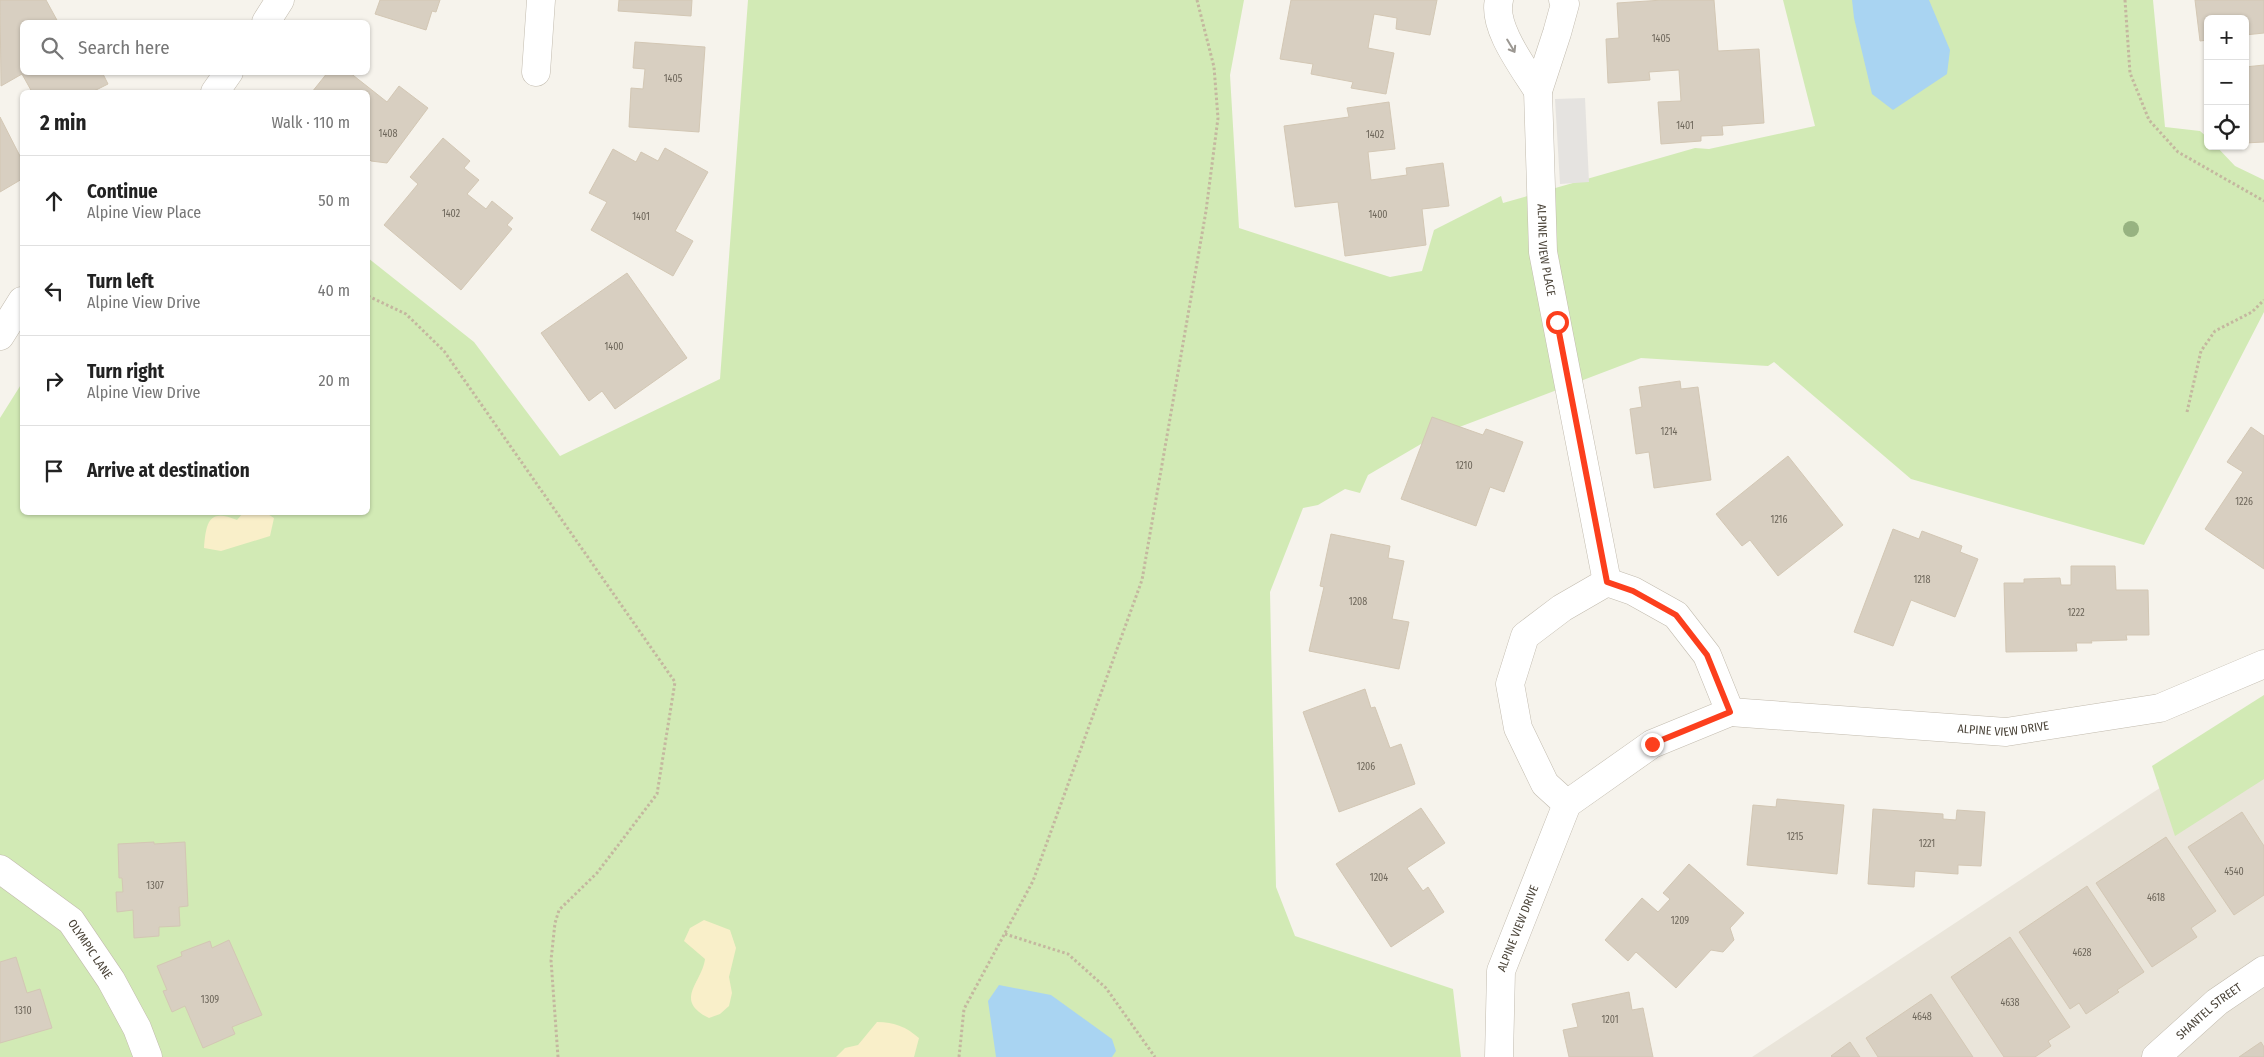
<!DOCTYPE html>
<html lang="en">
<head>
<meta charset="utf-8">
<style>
  body { margin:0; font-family:"Fira Sans Condensed",sans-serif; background:#f6f6f6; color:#222 }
  .controls { position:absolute; right:15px; top:15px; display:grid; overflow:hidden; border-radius:8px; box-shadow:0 1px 4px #0004 }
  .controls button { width:45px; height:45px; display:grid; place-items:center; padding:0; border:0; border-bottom:1px solid #e0e0e0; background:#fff; color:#222; font:25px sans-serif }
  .stop { position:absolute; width:15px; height:15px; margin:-11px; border:4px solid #fc3f1d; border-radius:50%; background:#fff }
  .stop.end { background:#fc3f1d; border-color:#fff; box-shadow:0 1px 5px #0008 }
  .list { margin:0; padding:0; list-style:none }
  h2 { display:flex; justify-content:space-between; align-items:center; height:65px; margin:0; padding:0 20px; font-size:21px }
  h2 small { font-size:16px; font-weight:400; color:#767676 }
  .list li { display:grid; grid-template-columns:32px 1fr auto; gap:15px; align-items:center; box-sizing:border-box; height:90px; padding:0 20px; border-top:1px solid #e0e0e0 }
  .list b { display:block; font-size:19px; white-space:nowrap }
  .list p { margin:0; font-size:16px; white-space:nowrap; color:#767676 }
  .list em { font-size:16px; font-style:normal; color:#767676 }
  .icon { flex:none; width:28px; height:28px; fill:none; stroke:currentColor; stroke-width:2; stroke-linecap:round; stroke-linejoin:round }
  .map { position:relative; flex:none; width:2264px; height:1057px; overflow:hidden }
  .search { position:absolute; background:#fff; box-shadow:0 1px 4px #0004; left:20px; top:20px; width:350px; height:55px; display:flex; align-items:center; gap:12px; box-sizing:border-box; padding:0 18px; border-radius:8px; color:#767676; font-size:19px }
  .panel { position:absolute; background:#fff; box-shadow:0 1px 4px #0004; left:20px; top:90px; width:350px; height:425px; border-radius:8px }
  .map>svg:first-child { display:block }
</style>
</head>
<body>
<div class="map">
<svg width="2264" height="1057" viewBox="0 0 2264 1057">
  <rect width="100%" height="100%" fill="#f6f3ec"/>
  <path fill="#eae5da" d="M2264,720v337h-512l394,-260z"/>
  <g fill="#d2eab5">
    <path d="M748,0h496l-14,75 9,153 151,49 32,-6 12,-41 67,-34 2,7 192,-55 14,1 106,-23 -32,-126h370l12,127 35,4 8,7v8h8l19,20 29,14v132l-120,233 -233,-66 -137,-117 -6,4 -127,-8 -208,79 -65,38 -8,18 -15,-4 -27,16 -15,3 -33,84 6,295 19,49 158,53 8,68h-1461v-639l22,-35v129h346v-254l106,84 86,114 160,-77z"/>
    <path d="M2264,695v84l-89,57 -23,-70z"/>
  </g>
  <g fill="#f9efc9">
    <path d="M266,513l8,5 -4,18 -49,15 -17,-3c2,-26 5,-40 33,-28l6,-7z"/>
    <path d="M704,920l26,10 6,18 -7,29 3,16 -3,13 -9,8 -11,4c-36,-18 -7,-35 -4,-59l-21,-18 6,-13z"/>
    <path d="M877,1022c18,0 29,5 42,16l-5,19h-78l9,-9 13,-3z"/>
  </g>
  <path fill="#e5e3e0" d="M1585,98l4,84 -29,2 -5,-85z"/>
  <g fill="#a9d4f2">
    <path d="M1852,0h77l21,50 -3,24 -54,36 -21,-16 -18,-76z"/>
    <path d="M999,985l52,10 61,44 4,12 -4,6h-116l-8,-56z"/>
  </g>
  <g fill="#d8cfc1" stroke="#d3c7b4">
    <path d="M0,0h46l12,22h-36v50h80l6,12 -16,8h-60l-10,-18 -21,12z"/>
    <path d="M380,0h60l-4,12 -4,-1 -6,19 -51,-16z"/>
    <path d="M619,0h73l-1,16 -73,-5z"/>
    <path d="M1291,0h146l-7,35 -34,-6 1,-11 -23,-4 -6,34 26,5 -8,41 -35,-6 2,-6 -42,-8 2,-10 -33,-5z"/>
    <path d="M1663,0h51l4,51 41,-2 5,74 -42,3 1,9 -22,1v5l-40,3 -3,-42 23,-1 -2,-31 -30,2 1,8 -42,3 -2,-44 13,-1 -2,-35z"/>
    <path d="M2195,0h69v33l-19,2v-16h-37v21l-8,1z"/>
    <path d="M635,42l70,5 -6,85 -70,-5 2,-39 12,1 2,-20 -12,-1z"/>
    <path d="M2264,65v77l-19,1v-76z"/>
    <path d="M328,72h21l38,30 12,-16 29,22 -41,55 -16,-2 -3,-3v-66h-56z"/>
    <path d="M1389,102l6,47 -27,3 3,28 36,-5 -1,-7 37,-5 6,43 -27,3 4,36 -81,11 -7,-54 -43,5 -11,-81 65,-9 -2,-9z"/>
    <path d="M0,117l22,43v19l-22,13z"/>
    <path d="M443,138l27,23 -6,7 15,12 -12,14 19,15 6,-8 21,17 -6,7 5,4 -51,61 -77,-65 34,-41 -8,-7z"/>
    <path d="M665,148l43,24 -33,59 18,10 -20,35 -82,-46 16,-28 -18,-9 24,-44 23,13 5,-10 17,9z"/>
    <path d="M627,273l60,85 -72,51 -13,-18 -13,10 -48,-68z"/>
    <path d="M1680,381l1,8 17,-2 13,93 -57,8 -5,-36 -13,2 -6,-45 12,-2 -3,-20z"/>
    <path d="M1432,417l51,18 3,-6 37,13 -19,50 -14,-5 -14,39 -75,-27z"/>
    <path d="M2251,427l13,9v133l-59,-40 38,-57 -16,-10z"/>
    <path d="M1788,456l55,69 -65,51 -28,-36 -8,6 -26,-32z"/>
    <path d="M1893,529l26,10 3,-8 40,15 -2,6 18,7 -23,58 -44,-17 -18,46 -39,-14z"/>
    <path d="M1331,534l59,12 -2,12 16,3 -12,58 17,3 -10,47 -90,-18 15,-64 -4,-1z"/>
    <path d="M2071,566h44l1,24h32l1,45h-23l1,5 -36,1 1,2h-16l1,8 -71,1 -2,-69h20v-4l36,-1 1,7h10z"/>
    <path d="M1365,689l6,19 4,-1 15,41 11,-4 14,40 -76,28 -36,-100z"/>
    <path d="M1777,799l67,6 -7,69 -90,-9 6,-60 23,2z"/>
    <path d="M1421,808l24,35 -38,25 16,23 5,-4 16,25 -53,35 -55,-83z"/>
    <path d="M1873,809l70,5v5l13,1 1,-10 28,2 -4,54 -23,-1v9l-43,-3 -1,16 -46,-3z"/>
    <path d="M2242,812l22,34v49l-30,20 -46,-68z"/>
    <path d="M2166,837l50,74 -25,17 6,9 -45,30 -56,-84z"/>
    <path d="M154,842v2l31,-2 3,64 -9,1 1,19 -21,1v9l-25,2 -1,-28 -16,2 -1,-20h7l-1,-14h-3l-1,-34z"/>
    <path d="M1689,864l55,49 -14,15 4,12 -11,12 -12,-2 -35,38 -40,-36 -8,9 -23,-21 37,-42 16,14 12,-13 -7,-6z"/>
    <path d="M2087,886l57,86 -27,18 2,2 -33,22 -7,-11 -9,6 -51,-77z"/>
    <path d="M2010,937l60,90 -22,14 3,5 -16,11h-31l-53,-80z"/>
    <path d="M229,940l33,75 -30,12 3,7 -32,14 -18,-42 -13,6 -9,-21 4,-1 -10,-24 25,-10 -1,-4 29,-11 2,7z"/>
    <path d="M16,957l11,36 13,-4 12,39 -52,15v-81z"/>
    <path d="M1629,992l3,18 11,-2 10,49h-84l-6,-27 15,-3 -6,-23z"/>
    <path d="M1931,994l42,63h-95l-12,-19z"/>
    <path d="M1850,1042l10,15h-28l-1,-1z"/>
    <path d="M2261,1042l3,5v10h-25z"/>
  </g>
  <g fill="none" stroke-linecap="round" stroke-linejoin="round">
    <defs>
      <g id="minor">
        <path d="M1499,0c-7,27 25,68 39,91"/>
        <path id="s1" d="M1563,0l2,4 -8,29 -19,58 5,161 64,330"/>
        <path d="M266,22l14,-22"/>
        <path d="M536,72l5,-72"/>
        <path d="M215,92l14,-20"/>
        <path d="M0,336l22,-35"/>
        <path d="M1567,804l-22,-20 -27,-56 -8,-44 15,-48 37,-28 45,-26 26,9 43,24 31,40 23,57"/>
        <path id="s2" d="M0,869l71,52 40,59 26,48 11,29"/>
        <path id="s3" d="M1499,1057l2,-86 66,-167 85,-60 78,-32 276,20 154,-24 104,-44"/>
        <path id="s4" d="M2156,1057l61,-55 47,-32"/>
      </g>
    </defs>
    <use href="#minor" stroke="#c2bbae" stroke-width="29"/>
    <g stroke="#c4b79f" stroke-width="3" stroke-dasharray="2.5 2.5" stroke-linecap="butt">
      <path d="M2125,0l5,73 19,47 29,32 86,49"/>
      <path d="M368,296l38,18 38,37 231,331 -18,112 -60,79 -38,37 -4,13 -4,37 7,97"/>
      <path d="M2187,412l14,-61 14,-20 37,-19 12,-12"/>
      <path d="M1005,934l63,20 38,34 49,69"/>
      <path d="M959,1057l5,-48 69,-128 109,-301 64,-369 12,-93 -4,-51 -17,-67"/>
    </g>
    <use href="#minor" stroke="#fff" stroke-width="28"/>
  </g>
  <circle fill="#97b381" cx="2131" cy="229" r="8"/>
  <defs><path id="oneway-shaft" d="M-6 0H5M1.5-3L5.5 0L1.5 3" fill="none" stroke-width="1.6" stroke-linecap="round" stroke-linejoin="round" transform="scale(1.25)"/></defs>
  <use stroke="#9c9892" href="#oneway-shaft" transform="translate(1511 46) rotate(59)"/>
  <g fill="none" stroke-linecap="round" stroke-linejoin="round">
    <path stroke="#fc3f1d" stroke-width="6" d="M1557,322l50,260 26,9 43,24 31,40 23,57 -78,32"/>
  </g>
  <g text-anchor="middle" stroke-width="4" stroke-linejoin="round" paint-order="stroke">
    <g font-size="10" fill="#6e675b">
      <text x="1661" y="42">1405</text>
      <text x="673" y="82">1405</text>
      <text x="1685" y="129">1401</text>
      <text x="388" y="137">1408</text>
      <text x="1375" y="138">1402</text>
      <text x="451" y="217">1402</text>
      <text x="1378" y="218">1400</text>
      <text x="641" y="220">1401</text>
      <text x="614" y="350">1400</text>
      <text x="1669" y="435">1214</text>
      <text x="1464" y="469">1210</text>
      <text x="2244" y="505">1226</text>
      <text x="1779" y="523">1216</text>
      <text x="1922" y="583">1218</text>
      <text x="1358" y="605">1208</text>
      <text x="2076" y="616">1222</text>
      <text x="1366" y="770">1206</text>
      <text x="1795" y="840">1215</text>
      <text x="1927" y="847">1221</text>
      <text x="2234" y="875">4540</text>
      <text x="1379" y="881">1204</text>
      <text x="155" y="889">1307</text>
      <text x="2156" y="901">4618</text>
      <text x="1680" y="924">1209</text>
      <text x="2082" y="956">4628</text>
      <text x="210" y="1003">1309</text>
      <text x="2010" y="1006">4638</text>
      <text x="23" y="1014">1310</text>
      <text x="1922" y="1020">4648</text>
      <text x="1610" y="1023">1201</text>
    </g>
    <g font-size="12" fill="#4b4439" stroke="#fff">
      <text dy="4" stroke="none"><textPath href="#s1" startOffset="255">ALPINE VIEW PLACE</textPath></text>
      <text dy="4" stroke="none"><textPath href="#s3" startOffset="728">ALPINE VIEW DRIVE</textPath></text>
      <text dy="4" stroke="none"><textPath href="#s3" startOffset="132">ALPINE VIEW DRIVE</textPath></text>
      <text dy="4" stroke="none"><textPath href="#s2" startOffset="122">OLYMPIC LANE</textPath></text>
      <text dy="4" stroke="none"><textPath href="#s4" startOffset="70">SHANTEL STREET</textPath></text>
    </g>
  </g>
</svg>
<div class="controls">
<button>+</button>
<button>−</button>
<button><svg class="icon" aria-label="locate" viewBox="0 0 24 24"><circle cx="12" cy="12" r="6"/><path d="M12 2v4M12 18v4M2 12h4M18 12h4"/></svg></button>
</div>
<div class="stop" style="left:1557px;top:322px"></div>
<div class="stop end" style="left:1652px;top:744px"></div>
<div class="search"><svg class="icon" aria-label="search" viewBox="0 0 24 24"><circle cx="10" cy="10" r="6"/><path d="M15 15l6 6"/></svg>Search here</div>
<section class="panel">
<h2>2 min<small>Walk · 110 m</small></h2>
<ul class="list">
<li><svg class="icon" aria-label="ahead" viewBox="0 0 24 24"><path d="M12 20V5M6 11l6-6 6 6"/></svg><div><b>Continue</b><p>Alpine View Place</p></div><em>50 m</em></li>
<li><svg class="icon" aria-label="left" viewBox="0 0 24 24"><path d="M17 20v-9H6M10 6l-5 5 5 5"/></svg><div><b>Turn left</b><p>Alpine View Drive</p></div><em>40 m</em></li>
<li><svg class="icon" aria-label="right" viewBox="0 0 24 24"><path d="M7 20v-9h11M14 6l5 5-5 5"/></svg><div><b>Turn right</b><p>Alpine View Drive</p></div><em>20 m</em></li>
<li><svg class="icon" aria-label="arrive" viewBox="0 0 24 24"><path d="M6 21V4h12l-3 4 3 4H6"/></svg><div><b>Arrive at destination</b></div></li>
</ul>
</section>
</div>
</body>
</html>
